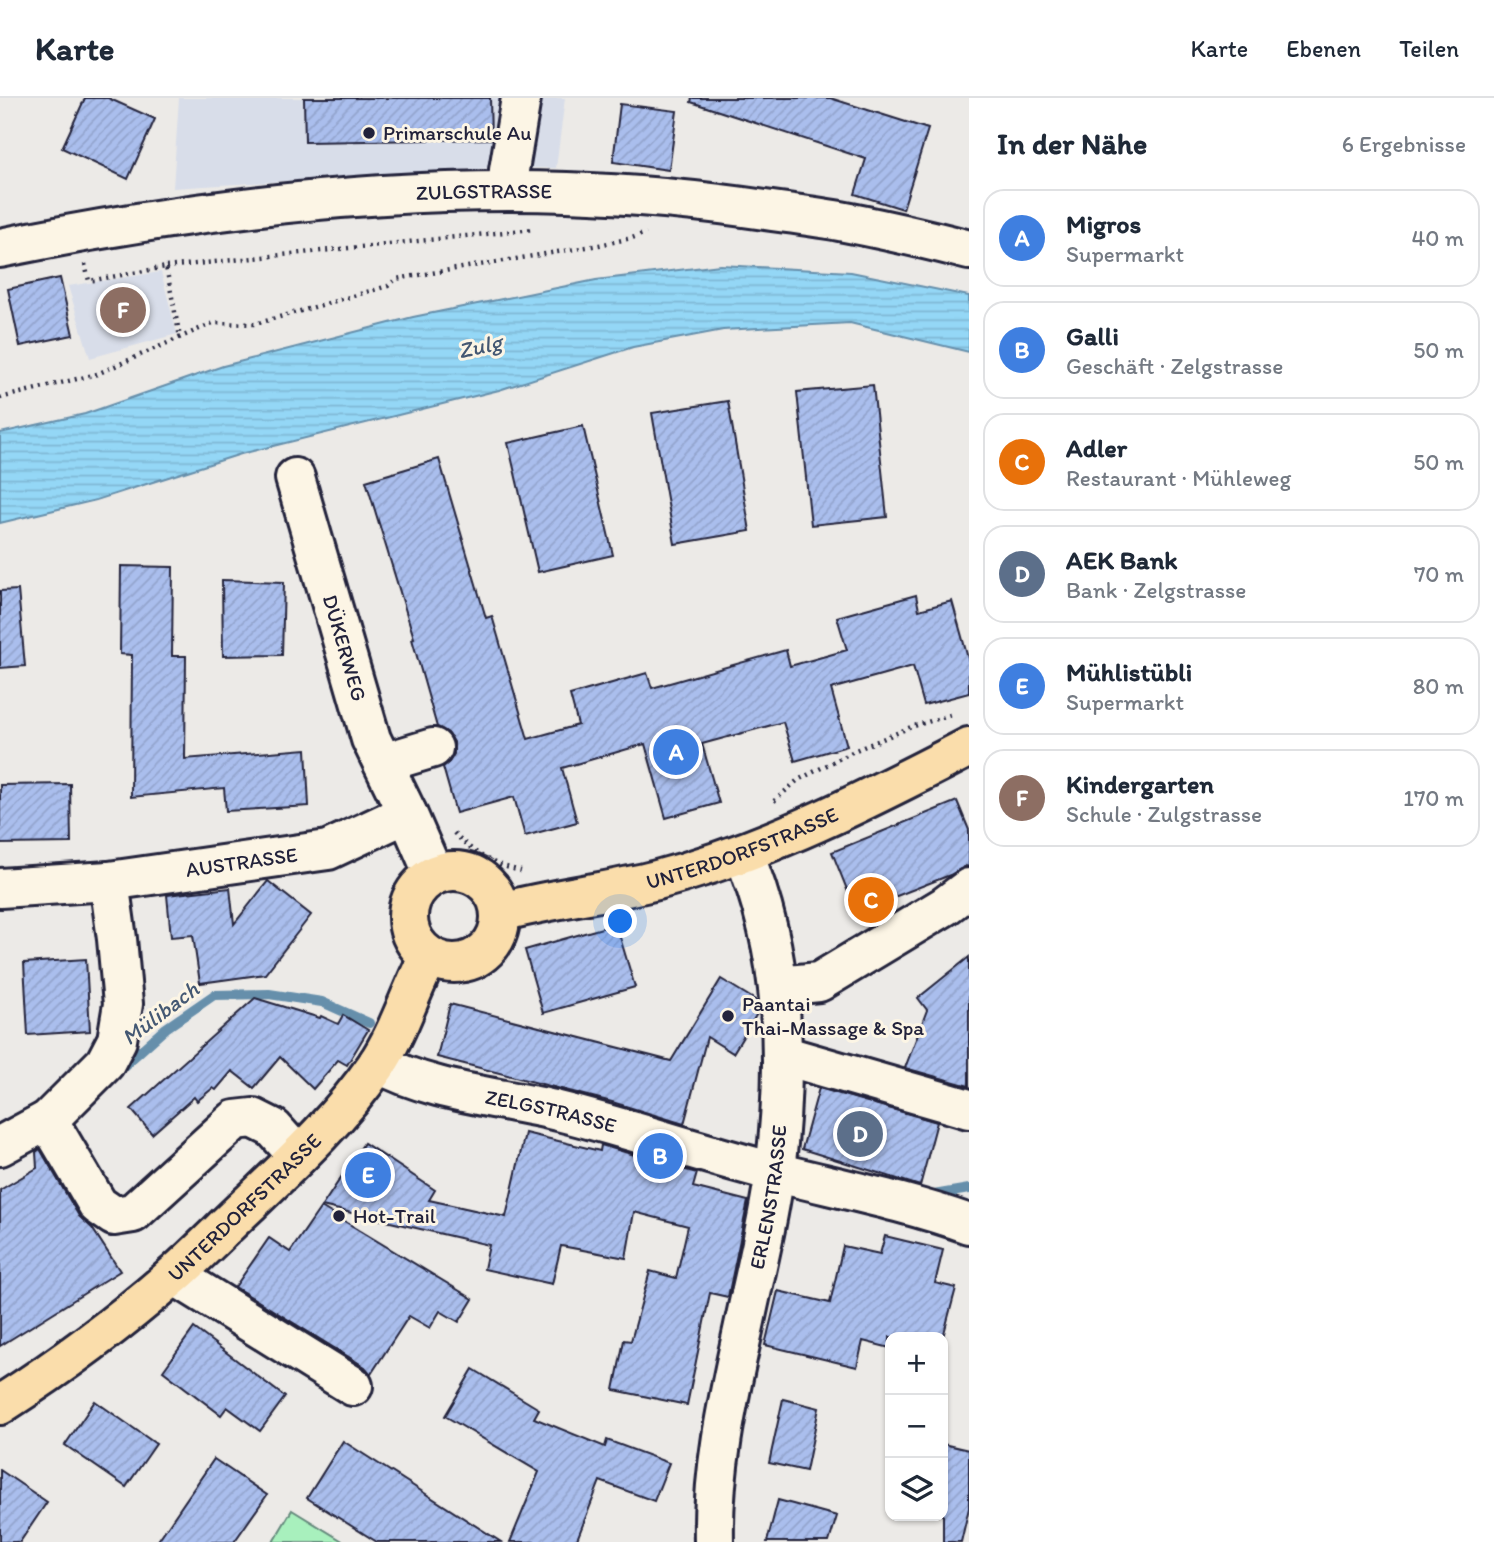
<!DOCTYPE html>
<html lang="de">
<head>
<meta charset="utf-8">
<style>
  body { margin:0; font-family:Itim,sans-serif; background:#f6f6f7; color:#1f2937 }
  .controls { position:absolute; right:21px; bottom:21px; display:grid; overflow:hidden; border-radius:14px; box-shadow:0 2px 5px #0004 }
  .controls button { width:63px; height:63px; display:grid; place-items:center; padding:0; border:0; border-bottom:2px solid #e0e1e3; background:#fff; color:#1f2937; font:35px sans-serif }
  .you { position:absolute; left:621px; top:824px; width:24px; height:24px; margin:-18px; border:5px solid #fff; border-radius:50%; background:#1a73e8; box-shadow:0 0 0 10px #1a73e833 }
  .badge { display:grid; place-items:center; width:46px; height:46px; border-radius:50%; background:#22223b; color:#fff; font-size:23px; font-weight:700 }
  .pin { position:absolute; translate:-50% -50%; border:4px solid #fff; box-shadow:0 2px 7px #0006 }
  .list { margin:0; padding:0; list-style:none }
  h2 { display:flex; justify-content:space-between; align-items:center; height:91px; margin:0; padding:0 28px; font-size:30px }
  h2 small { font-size:23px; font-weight:400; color:#747a83 }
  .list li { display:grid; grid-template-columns:46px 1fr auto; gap:21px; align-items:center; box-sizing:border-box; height:98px; margin:0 14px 14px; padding:0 14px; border:2px solid #e0e1e3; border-radius:21px }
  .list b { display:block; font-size:26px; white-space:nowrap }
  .list p { margin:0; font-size:23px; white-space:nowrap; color:#747a83 }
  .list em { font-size:23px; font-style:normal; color:#747a83 }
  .icon { flex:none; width:38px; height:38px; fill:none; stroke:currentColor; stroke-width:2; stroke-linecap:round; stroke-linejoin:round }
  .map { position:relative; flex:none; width:969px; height:1444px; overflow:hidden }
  header { display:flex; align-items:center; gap:42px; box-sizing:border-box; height:98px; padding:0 35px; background:#fff; border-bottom:2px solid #e0e1e3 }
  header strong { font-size:33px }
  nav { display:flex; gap:38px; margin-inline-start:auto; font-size:24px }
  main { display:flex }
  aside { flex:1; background:#fff }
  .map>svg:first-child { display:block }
</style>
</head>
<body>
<header>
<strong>Karte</strong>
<nav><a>Karte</a><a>Ebenen</a><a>Teilen</a></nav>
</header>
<main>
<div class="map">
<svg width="969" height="1444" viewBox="0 0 969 1444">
  <defs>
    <pattern id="water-rules" width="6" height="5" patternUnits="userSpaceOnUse" patternTransform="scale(1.75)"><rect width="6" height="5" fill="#94d7f6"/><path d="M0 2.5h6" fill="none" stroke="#7fb8d4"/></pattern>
    <pattern id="building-hatch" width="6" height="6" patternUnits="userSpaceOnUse" patternTransform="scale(1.75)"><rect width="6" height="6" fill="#aabeed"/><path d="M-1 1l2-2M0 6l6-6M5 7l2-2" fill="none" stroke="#92a3cc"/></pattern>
  </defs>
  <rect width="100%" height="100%" fill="#eceae7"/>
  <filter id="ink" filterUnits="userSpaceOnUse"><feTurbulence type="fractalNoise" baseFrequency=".0143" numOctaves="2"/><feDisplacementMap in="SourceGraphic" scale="14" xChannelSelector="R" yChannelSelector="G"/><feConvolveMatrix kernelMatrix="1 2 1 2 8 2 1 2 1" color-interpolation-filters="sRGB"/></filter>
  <g filter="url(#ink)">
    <g fill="#d8dde9">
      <path d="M179,0h386l-9,70h-62l-321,20z"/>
      <path d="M161,174l16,62 -87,24 -22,-72z"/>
    </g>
    <path fill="#a8f0bd" stroke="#65897c" stroke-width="2" d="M292,1412l52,32h-71z"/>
    <path fill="url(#water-rules)" stroke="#668fab" stroke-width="2" d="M720,167l131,7 118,24v56l-119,-29 -127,7 -90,17 -134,43 -258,64 -145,46 -96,23v-90l85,-19 138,-48 190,-49 183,-37z"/>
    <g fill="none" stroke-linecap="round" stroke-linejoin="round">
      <g stroke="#668fab" stroke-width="10">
        <path d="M118,973l48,-43 48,-33 55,-1 53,8 47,21"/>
        <path d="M928,1098l41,-7"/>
      </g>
    </g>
    <g fill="url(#building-hatch)" stroke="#22223b" stroke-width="2">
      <path d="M85,0h23l47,21 -27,60 -66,-31z"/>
      <path d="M304,0h186l1,41 -186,3z"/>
      <path d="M692,0h138l98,31 -25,80 -48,-15 11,-35 -175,-57z"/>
      <path d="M620,6l57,7 -8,59 -56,-8z"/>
      <path d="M60,180l13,57 -53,11 -12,-57z"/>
      <path d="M873,287l14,132 -76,8 -14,-133z"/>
      <path d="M728,303l22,130 -75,13 -23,-131z"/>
      <path d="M583,328l30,129 -75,17 -30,-129z"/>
      <path d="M439,361l47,159 6,-2 36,123 50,-14 -8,-30 77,-22 5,15 134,-38 4,16 57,-16 -10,-33 79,-22 3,15 33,-9 17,61v31l-45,12 -11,-39 -82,23 16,57 -52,15 -12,-39 -81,22 17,59 -53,15 -21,-74 -83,24 15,54 -52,14 -11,-39 -58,16 -13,-46 6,-5 5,-8v-12l-6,-9 -11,-6 -25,-88 2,-1 -48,-157z"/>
      <path d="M121,468l52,1 -1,89h14l-1,103 121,-10 3,57 -83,5 -2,-23 -93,9 1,-142 -12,-1z"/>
      <path d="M222,482l62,2 -2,73 -59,1z"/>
      <path d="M18,492l7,76 -25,2v-77z"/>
      <path d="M70,686l1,59 -71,1v-59z"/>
      <path d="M957,703l12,29v37l-3,-1 -16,9 -94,37 -24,-60z"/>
      <path d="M268,783l43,34 -46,59 -65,9 -7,-48 -22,2 -4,-42 63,-7 4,36z"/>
      <path d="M616,826l19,63 -92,26 -18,-63z"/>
      <path d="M969,859v129l-64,-18 22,-58 -9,-12z"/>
      <path d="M86,861l4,72 -62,4 -4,-72z"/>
      <path d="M721,881l36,22 1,11 -25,41 -26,-16 -23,87 -72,-22 -175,-45 13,-53 221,57z"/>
      <path d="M255,900l65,20 1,-2 17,8 5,-9 25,15 -21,35 -9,-5 -25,29 -33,-32 -26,31 -22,-17 -16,19 -3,-2 -16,13 -3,-4 -42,37 -21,-25z"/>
      <path d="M819,990l118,34 -17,64 -118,-37z"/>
      <path d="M525,1035l75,18 1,-6 74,22 22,6 -4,14 55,14 -20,96 -18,-4 -23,112 -73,-15 10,-50 7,1 19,-70 26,7 12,-52 -54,-14 -8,46 -65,-12 -9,38 -68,-15 5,-24 -167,-39 42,-63 71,47 -6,10 77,17z"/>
      <path d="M40,1051l39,67 13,12 28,43 -120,75v-156l37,-22 -1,-16z"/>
      <path d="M321,1109l152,92 -14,23 -19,-11 -10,17 -21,-12 -38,58 -6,-7 -130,-80 34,-49 21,14z"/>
      <path d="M885,1138l58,14 -8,33 21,5 -13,49h-53v11l-27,-7 -6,26 -92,-22 13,-54 52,12 13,-57 37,8z"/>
      <path d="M194,1230l91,69 -25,34 -33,-24 -6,8 -58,-44z"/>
      <path d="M473,1271l66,40 -5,9 71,29 2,-7 62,23 -15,38 -54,-20 -24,61h-66l29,-70 -94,-56z"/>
      <path d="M783,1301l36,9 -13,63 -37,-8z"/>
      <path d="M95,1303l61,43 -30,43 -61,-42z"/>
      <path d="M343,1343l158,101h-124l-70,-44z"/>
      <path d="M943,1346l26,6v58l-8,34h-18z"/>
      <path d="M214,1361l53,36 -33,47h-77z"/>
      <path d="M0,1372l47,32 -27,40h-20z"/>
      <path d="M778,1402l59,16 -8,26h-62z"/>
    </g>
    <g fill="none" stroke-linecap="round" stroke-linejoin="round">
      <defs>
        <g id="minor">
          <path d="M508,93l1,-21 12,-72"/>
          <path id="s1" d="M0,150c186,-38 377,-62 567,-56 69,2 137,9 205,19 23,3 46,6 68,10 43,8 86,18 129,29"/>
          <path id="s2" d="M295,380l76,261 36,74"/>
          <path d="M383,665l50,-15"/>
          <path id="s3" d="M0,790l109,-7 219,-31 79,-37 27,62"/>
          <path d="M779,888l40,-4 126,-76 24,-18"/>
          <path d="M782,957l187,54"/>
          <path id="s4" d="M378,965c51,29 123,34 180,48 69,17 136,40 205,58 69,18 139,31 206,55"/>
          <path d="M48,1022l50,85 16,11 19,-3 102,-93 18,-2 20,10 25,28"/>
          <path d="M0,1048l48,-26 57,-57 12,-23 6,-36 -6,-65 -8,-58"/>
          <path d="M174,1177l179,111"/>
          <path id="s5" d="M714,1444c-2,-78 17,-155 33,-230 10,-47 22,-94 28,-141 13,-107 11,-218 -32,-318"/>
        </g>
        <g id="major">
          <circle cx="454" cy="819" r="46"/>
          <path id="s6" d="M501,814c51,-14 105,-19 156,-32 110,-29 212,-81 312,-133"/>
          <path id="s7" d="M0,1307c61,-39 119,-82 174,-130 26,-23 51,-49 77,-73 44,-42 90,-85 125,-136 23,-34 34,-74 53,-110"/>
        </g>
      </defs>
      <use href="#minor" stroke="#22223b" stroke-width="44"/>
      <use href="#major" stroke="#22223b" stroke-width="44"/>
      <g stroke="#22223b" stroke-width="4.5" stroke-dasharray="2 5" stroke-linecap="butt">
        <path d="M85,166l4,17 77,-14 14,70"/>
        <path d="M166,169l368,-38"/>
        <path d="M0,300l97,-24 116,-51 42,1 133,-38 8,-7 203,-34 33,-7 14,-5"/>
        <path d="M774,703l24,-21 58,-30 55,-23 39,-12"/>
        <path d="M454,735c22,22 37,31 67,38"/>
      </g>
      <use href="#minor" stroke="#fcf5e5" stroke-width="38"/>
      <use href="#major" stroke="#faddab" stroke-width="38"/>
    </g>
  </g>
  <g fill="#22223b" stroke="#fcf5e5" stroke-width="2.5">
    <circle cx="369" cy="35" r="7"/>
    <circle cx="728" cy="918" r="7"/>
    <circle cx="339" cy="1118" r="7"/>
  </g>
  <g text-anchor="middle" stroke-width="6" stroke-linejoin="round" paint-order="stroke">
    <g font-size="21" fill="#22223b" stroke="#fcf5e5" text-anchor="start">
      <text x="383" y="42">Primarschule Au</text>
      <text x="742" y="913">Paantai<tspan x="742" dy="24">Thai-Massage &amp; Spa</tspan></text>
      <text x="353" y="1125">Hot-Trail</text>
    </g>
    <g font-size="21" fill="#22223b" stroke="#fcf5e5">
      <text dy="7" stroke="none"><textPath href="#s1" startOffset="488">ZULGSTRASSE</textPath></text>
      <text dy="7" stroke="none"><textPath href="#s2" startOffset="177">DÜKERWEG</textPath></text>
      <text dy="7" stroke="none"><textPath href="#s6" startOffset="250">UNTERDORFSTRASSE</textPath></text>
      <text dy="7" stroke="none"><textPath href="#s3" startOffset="243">AUSTRASSE</textPath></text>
      <text dy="7" stroke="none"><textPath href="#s4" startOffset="180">ZELGSTRASSE</textPath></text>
      <text dy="7" stroke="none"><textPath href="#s5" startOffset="350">ERLENSTRASSE</textPath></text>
      <text dy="7" stroke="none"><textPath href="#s7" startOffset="315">UNTERDORFSTRASSE</textPath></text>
    </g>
    <g font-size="23" font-style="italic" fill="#445873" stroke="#fcf5e5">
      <text transform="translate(480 248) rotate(-13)" y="8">Zulg</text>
      <text transform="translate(160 915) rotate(-37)" y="8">Mülibach</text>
    </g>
  </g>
</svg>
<div class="controls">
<button>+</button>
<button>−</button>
<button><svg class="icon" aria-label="layers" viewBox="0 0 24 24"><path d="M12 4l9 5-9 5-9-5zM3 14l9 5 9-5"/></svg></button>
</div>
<div class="you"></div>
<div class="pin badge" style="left:676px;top:654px;background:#3f7fe0">A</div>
<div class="pin badge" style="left:660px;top:1058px;background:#3f7fe0">B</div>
<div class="pin badge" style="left:871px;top:802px;background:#e8710a">C</div>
<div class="pin badge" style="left:860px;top:1036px;background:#5c6f8a">D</div>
<div class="pin badge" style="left:368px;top:1077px;background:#3f7fe0">E</div>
<div class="pin badge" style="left:123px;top:212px;background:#8d6e63">F</div>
</div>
<aside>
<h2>In der Nähe<small>6 Ergebnisse</small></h2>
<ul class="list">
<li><span class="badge" style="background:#3f7fe0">A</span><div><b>Migros</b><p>Supermarkt</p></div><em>40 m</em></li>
<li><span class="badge" style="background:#3f7fe0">B</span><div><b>Galli</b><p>Geschäft · Zelgstrasse</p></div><em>50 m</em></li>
<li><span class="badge" style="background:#e8710a">C</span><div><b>Adler</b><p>Restaurant · Mühleweg</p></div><em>50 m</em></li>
<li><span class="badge" style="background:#5c6f8a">D</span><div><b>AEK Bank</b><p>Bank · Zelgstrasse</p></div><em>70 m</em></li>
<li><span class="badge" style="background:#3f7fe0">E</span><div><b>Mühlistübli</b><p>Supermarkt</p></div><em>80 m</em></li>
<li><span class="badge" style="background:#8d6e63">F</span><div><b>Kindergarten</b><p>Schule · Zulgstrasse</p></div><em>170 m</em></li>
</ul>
</aside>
</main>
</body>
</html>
